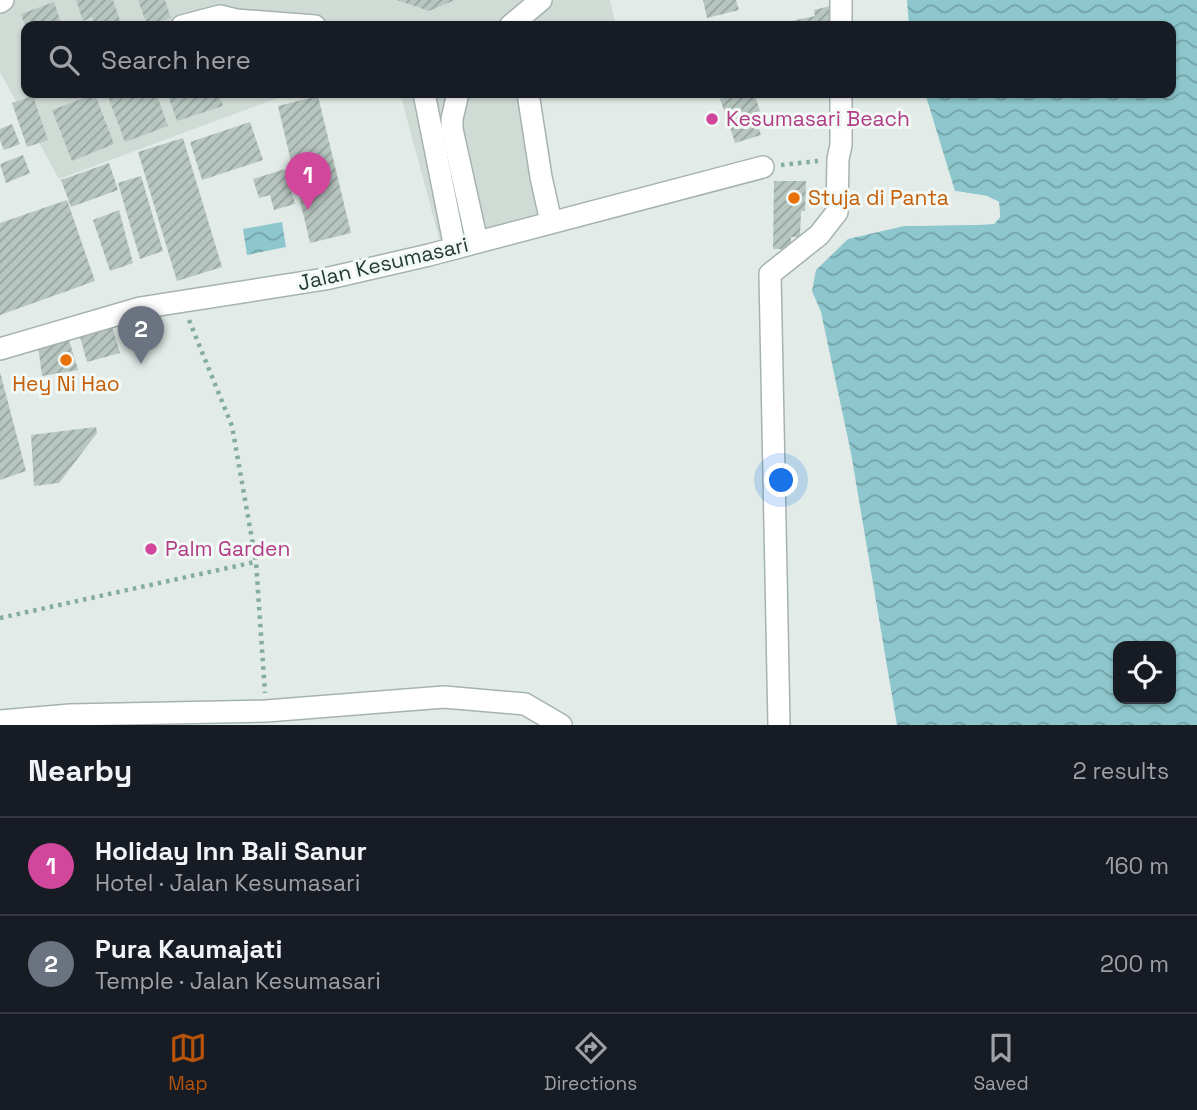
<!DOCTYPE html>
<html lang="en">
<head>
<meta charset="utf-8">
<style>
  body { margin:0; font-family:"Space Grotesk",sans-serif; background:#20242c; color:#f1f3f6 }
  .controls { position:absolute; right:21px; bottom:21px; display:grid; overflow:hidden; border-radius:14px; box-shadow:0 2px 5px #0004 }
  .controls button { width:63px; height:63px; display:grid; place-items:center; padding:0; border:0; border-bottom:2px solid #363941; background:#171b24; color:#f1f3f6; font:35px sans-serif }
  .you { position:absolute; left:782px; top:481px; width:24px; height:24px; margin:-18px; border:5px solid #fff; border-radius:50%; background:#1a73e8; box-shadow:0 0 0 10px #1a73e833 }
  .badge { display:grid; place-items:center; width:46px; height:46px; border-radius:50%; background:#b45309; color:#fff; font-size:23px; font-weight:700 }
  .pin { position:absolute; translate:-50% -58px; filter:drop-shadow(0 2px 4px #0008) }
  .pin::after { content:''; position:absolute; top:37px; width:24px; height:21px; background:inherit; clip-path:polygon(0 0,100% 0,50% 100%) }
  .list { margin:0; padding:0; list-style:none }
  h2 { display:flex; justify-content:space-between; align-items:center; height:91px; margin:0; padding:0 28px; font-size:30px }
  h2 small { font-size:23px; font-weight:400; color:#9ea1a6 }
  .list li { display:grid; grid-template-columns:46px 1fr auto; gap:21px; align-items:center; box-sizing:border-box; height:98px; padding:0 28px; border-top:2px solid #363941 }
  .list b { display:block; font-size:26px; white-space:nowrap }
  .list p { margin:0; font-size:23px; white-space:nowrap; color:#9ea1a6 }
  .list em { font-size:23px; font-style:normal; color:#9ea1a6 }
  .icon { flex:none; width:38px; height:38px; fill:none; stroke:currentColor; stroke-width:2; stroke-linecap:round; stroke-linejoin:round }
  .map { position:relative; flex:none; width:1197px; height:725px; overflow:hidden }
  .search { position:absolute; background:#171b24; box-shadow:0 2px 5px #0004; left:21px; right:21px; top:21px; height:77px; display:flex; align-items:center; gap:18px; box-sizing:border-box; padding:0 24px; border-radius:14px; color:#9ea1a6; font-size:26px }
  .sheet { height:287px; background:#171b24 }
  nav { display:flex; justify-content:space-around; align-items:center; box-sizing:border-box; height:98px; border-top:2px solid #363941; background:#171b24; font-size:19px; color:#9ea1a6 }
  nav a { display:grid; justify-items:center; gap:4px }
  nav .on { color:#b45309 }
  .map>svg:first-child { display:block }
</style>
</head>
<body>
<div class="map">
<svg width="1197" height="725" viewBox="0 0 1197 725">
  <defs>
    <pattern id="water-waves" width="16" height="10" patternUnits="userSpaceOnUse" patternTransform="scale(1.75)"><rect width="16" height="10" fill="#8dc6cd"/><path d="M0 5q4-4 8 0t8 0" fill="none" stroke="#73a2a7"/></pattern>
    <pattern id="building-hatch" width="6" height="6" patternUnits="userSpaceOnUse" patternTransform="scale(1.75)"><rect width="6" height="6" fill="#b8c6c0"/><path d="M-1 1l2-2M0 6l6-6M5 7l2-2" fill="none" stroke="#95a29d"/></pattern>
  </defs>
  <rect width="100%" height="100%" fill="#e2ebe7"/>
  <g fill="#d0dbd6">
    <path d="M0,0h610l6,26h-590v67h265l-232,86 -59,-107z"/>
    <path d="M400,93h121l22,140 -102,12z"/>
  </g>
  <g fill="url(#water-waves)" fill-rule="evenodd">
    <path d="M907,0h290v725h-300l-46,-272 -30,-141 -9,-21 4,-21 32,-31 56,-13 90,-2 6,-7 -1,-15 -12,-6 -32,-5 -30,-98h246v-67h-262zM1118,646h53v53h-53z"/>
    <path d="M282,222l4,25 -39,8 -4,-26z"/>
  </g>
  <path fill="#e2ebe7" d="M955,191l32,5 12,6 1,15 -6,7 -18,1 -72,1 1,-4 87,-2 4,-4 -1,-12 -9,-5 -34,-5z"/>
  <g fill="url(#building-hatch)">
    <path d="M76,0h37l9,26h-27l-3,-9 -9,4z"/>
    <path d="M138,0h27l6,18 -24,7z"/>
    <path d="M397,0h58l-26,11z"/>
    <path d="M703,0h33l3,10 -32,8z"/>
    <path d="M54,2l8,24h-37l-4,-12z"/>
    <path d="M830,6l6,20h-48l-1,-4 28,-6 -1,-6z"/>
    <path d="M111,93h45l12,33 -43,16 -18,-48z"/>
    <path d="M167,93h51l5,13 -46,15z"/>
    <path d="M740,93h14l6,18 -32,11 -8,-23z"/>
    <path d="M95,94l19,50 -42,17 -20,-51z"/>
    <path d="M33,96l15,44 -21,7 -15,-44z"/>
    <path d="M318,96l33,137 -41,10 -32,-137z"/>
    <path d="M755,116l6,19 -26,8 -6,-19z"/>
    <path d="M250,122l13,38 -61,20 -12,-38z"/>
    <path d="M12,124l8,20 -16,6 -4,-10v-11z"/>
    <path d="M183,138l39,129 -45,14 -39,-129z"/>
    <path d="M23,155l7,18 -24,10 -6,-19z"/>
    <path d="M109,163l9,27 -47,17 -10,-27z"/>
    <path d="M285,169l10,35 -21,6 -4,-15 -11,3 -6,-19z"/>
    <path d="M141,176l22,75 -23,8 -22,-76z"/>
    <path d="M774,181h32l-1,30h-4l-1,26h-9v12h-18z"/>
    <path d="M67,200l28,81 -95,34v-92z"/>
    <path d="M119,210l14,53 -23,8 -17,-51z"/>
    <path d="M111,323l9,30 -33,9 -8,-29z"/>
    <path d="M69,340l9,30 -36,6 -4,-30z"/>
    <path d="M0,372l26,99 -26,9z"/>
    <path d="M96,427l1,6 -38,50 -25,3 -3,-51z"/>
  </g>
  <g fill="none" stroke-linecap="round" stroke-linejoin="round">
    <defs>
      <g id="minor">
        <path d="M841,0v26"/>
        <path d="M0,2l3,-2"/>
        <path d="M182,26l38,-10 16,4 79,6"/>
        <path d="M510,26l31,-26"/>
        <path d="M424,93l31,155"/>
        <path d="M458,93l-6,26v10l25,113"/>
        <path d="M528,93l13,84 10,45"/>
        <path d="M0,349l140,-41 185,-29 104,-24 334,-88"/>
        <path d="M0,721l70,-6 196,-4 178,-14 81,7 36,21"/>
        <path d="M779,725l-9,-451 49,-39 18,-23 1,-53 3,-14v-52"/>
      </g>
    </defs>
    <use href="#minor" stroke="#a5b3ae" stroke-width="24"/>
    <g stroke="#84ad9f" stroke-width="4.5" stroke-dasharray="3.5 5" stroke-linecap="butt">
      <path d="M781,165l37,-4"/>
      <path d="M189,320l43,106 24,136 9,131"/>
      <path d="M0,618l255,-56"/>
    </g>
    <use href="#minor" stroke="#fff" stroke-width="21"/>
  </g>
  <g fill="#d1479c" stroke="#f2f8f5" stroke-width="2.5">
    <circle cx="712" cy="119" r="7"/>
    <circle cx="151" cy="549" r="7"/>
  </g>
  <g fill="#e8710a" stroke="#f2f8f5" stroke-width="2.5">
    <circle cx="794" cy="198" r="7"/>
    <circle cx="66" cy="360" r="7"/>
  </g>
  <g text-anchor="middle" stroke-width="6" stroke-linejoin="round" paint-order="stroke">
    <g font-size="21" fill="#b23c85" stroke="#f2f8f5" text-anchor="start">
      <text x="726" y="126">Kesumasari Beach</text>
      <text x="165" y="556">Palm Garden</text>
    </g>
    <g font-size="21" fill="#c56008" stroke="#f2f8f5" text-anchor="start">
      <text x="808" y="205">Stuja di Panta</text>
      <text x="66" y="391" text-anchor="middle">Hey Ni Hao</text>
    </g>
    <g font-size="21" fill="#233b34" stroke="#f2f8f5">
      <text transform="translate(383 264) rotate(-13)" y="7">Jalan Kesumasari</text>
    </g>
  </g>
</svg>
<div class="controls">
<button><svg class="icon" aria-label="locate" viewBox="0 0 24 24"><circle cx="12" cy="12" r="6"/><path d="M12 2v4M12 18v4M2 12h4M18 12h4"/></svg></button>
</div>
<div class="you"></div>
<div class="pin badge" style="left:308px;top:210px;background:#d1479c">1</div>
<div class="pin badge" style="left:141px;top:364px;background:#6b7280">2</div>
<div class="search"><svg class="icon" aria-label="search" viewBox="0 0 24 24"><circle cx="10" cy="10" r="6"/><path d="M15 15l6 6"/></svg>Search here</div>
</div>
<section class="sheet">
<h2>Nearby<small>2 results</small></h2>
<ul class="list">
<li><span class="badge" style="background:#d1479c">1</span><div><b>Holiday Inn Bali Sanur</b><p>Hotel · Jalan Kesumasari</p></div><em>160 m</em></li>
<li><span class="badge" style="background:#6b7280">2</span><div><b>Pura Kaumajati</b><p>Temple · Jalan Kesumasari</p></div><em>200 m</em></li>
</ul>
</section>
<nav>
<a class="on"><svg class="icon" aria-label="map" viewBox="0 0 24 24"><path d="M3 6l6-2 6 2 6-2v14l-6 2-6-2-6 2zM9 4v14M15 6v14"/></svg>Map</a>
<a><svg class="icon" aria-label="directions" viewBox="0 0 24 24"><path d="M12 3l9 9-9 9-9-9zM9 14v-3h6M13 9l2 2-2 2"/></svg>Directions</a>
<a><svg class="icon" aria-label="saved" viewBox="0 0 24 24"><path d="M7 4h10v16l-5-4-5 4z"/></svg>Saved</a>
</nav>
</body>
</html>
